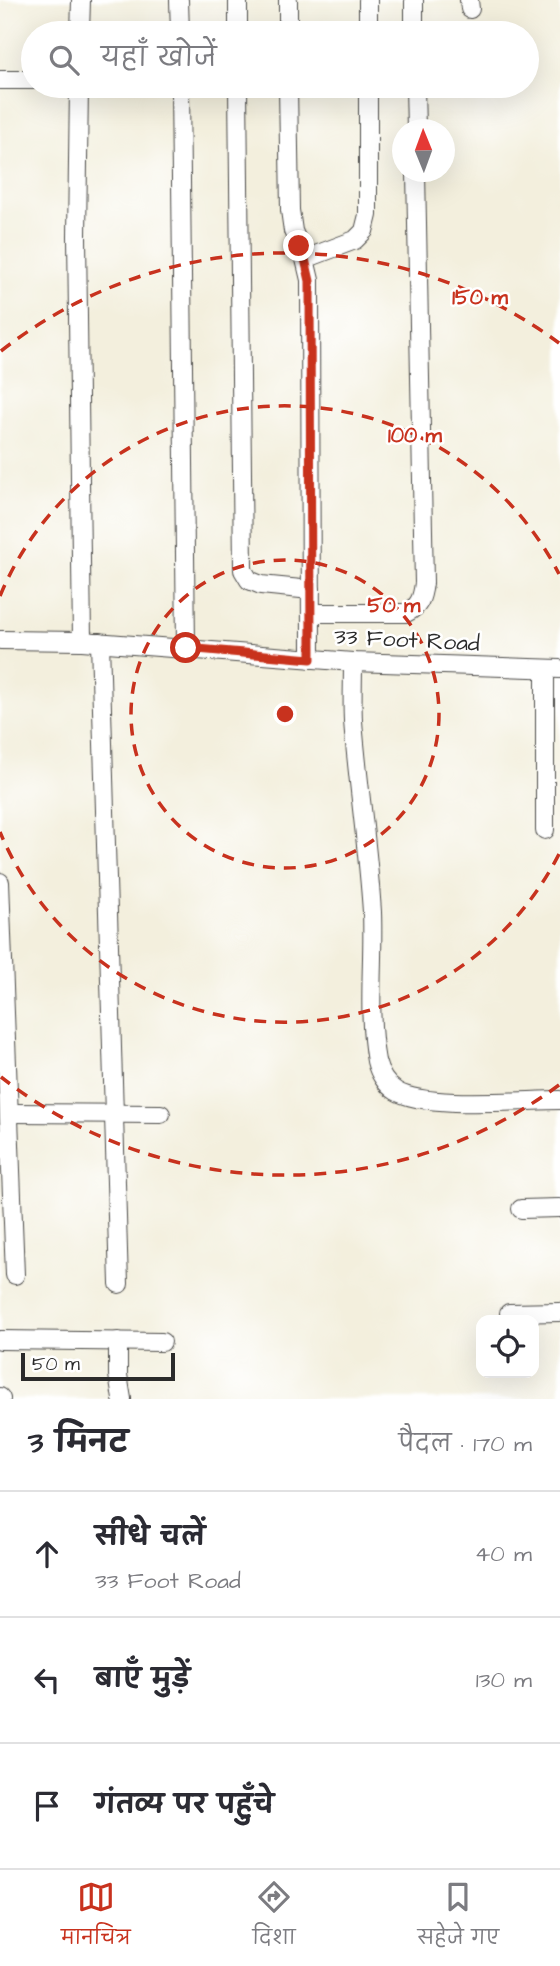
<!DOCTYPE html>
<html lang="hi">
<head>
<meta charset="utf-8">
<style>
  body { margin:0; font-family:"Architects Daughter","Playpen Sans Deva",sans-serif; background:#f2f2f3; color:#2b2b33 }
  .controls { position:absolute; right:21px; bottom:21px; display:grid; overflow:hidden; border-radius:14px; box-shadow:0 7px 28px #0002 }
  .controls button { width:63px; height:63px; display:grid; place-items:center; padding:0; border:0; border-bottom:2px solid #e1e1e2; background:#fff; color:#2b2b33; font:35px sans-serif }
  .compass { position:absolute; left:392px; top:119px; width:63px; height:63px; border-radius:50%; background:#fff; box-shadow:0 7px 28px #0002; rotate:359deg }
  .scale { position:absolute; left:21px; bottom:18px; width:154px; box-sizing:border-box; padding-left:7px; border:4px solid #2b2b2b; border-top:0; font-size:19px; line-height:24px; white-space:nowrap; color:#2b2b2b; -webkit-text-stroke:5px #fff; paint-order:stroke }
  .stop { position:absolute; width:21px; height:21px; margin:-16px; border:5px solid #c8321e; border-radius:50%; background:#fff }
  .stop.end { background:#c8321e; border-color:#fff; box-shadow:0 2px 7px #0008 }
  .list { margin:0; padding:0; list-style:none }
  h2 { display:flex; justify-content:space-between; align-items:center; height:91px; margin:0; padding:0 28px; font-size:30px }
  h2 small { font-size:23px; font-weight:400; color:#7c7c81 }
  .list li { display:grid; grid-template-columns:46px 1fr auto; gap:21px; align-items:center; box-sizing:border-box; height:126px; padding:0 28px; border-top:2px solid #e1e1e2 }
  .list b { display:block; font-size:26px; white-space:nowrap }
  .list p { margin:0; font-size:23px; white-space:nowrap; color:#7c7c81 }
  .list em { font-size:23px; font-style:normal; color:#7c7c81 }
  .icon { flex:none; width:38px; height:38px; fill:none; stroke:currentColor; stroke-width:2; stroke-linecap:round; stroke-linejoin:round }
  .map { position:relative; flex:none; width:560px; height:1399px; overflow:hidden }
  .search { position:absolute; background:#fff; box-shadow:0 7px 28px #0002; left:21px; right:21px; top:21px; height:77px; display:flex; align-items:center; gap:18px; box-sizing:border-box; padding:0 24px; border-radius:38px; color:#7c7c81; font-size:26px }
  .sheet { height:469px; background:#fff }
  nav { display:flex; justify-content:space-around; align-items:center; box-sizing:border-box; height:98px; border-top:2px solid #e1e1e2; background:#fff; font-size:19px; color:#7c7c81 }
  nav a { display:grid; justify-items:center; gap:4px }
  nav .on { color:#c8321e }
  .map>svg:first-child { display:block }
</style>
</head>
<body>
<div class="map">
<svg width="560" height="1399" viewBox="0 0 560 1399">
  <rect width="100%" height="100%" fill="#fff"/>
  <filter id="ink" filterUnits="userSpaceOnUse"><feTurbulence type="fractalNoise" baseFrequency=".0143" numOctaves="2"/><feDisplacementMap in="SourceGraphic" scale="14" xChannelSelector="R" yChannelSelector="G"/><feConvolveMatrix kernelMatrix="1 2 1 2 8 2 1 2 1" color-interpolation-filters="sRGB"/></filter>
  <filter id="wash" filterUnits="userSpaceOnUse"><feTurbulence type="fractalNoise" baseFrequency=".00686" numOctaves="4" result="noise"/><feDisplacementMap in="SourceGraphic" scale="28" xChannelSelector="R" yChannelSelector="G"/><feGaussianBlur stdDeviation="1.57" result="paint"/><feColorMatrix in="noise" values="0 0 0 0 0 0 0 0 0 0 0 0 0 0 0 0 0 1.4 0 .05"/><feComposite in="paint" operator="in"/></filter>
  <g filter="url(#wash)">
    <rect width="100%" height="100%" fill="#f3efdd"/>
  </g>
  <g filter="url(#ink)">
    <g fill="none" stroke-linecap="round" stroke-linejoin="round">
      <defs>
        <g id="minor">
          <path d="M179,0l1,33"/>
          <path d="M288,0v33"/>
          <path d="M414,0v33"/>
          <path d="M469,0l1,9"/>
          <path d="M80,33l1,-33"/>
          <path d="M238,33v-33"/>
          <path d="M368,33v-33"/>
          <path d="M0,80h33"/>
          <path d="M79,86l-2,150 5,405"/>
          <path d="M180,86l6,562"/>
          <path d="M238,86l5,484 6,10 12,5 50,5"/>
          <path d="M288,86l2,124 3,21 12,28 5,21 1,379"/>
          <path d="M415,86l1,44"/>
          <path d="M305,259l50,-19 9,-9 4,-16v-129"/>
          <path d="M311,613h95c14,-7 16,-15 18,-30l-8,-411"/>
          <path d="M0,640l82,1 271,21 207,7"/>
          <path d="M100,642l19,642"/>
          <path d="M353,662c0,20 -1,40 0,59 5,64 15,127 19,191 2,49 -5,101 4,149 3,12 10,24 20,30 29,18 127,9 164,9"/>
          <path d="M545,669v161"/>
          <path d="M0,882l15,393"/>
          <path d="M10,1113l151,1"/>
          <path d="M521,1209l39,-1"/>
          <path d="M509,1313l51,-1"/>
          <path d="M0,1340l162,2"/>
          <path d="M118,1341v34l4,24"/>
          <path d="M0,1397l1,2"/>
        </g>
      </defs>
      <use href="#minor" stroke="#494846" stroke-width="20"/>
      <use href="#minor" stroke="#fff" stroke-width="18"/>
    </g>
  </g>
  <g fill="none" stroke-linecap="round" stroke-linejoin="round" filter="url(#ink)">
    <path stroke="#c8321e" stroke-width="9" d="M186,648l125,11 -1,-378 -5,-22 -6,-13"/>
  </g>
  <g fill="none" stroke="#c8321e" stroke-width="3.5" stroke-dasharray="12 9">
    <circle cx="285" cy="714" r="154"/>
    <path d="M559 854A308 308 0 0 1 0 832M0 596A308 308 0 0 1 559 574"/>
    <path d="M559 1085A461 461 0 0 1 1 1077M1 351A461 461 0 0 1 559 343"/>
  </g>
  <g text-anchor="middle" stroke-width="5" stroke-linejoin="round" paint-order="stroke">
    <g font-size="23" fill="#2b2b2b" stroke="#fff">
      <text transform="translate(407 639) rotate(3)" y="8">33 Foot Road</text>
    </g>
  </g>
  <circle cx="285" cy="714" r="10" fill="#c8321e" stroke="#fff" stroke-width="3.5"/>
  <g font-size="21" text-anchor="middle" font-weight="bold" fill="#c8321e" stroke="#fff" stroke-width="5" stroke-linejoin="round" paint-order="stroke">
    <text x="480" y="304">150 m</text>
    <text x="415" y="442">100 m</text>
    <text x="394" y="612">50 m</text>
  </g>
</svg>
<div class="controls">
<button><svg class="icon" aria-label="locate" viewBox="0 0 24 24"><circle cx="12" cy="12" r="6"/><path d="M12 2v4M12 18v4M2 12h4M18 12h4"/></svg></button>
</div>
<svg class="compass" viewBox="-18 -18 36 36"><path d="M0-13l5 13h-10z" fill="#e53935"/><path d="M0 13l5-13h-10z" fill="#7c7c81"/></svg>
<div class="scale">50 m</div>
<div class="stop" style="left:186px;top:648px"></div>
<div class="stop end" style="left:299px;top:246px"></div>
<div class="search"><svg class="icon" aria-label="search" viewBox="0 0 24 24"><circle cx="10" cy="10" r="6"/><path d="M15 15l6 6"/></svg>यहाँ खोजें</div>
</div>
<section class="sheet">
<h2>3 मिनट<small>पैदल · 170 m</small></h2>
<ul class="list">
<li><svg class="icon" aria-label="ahead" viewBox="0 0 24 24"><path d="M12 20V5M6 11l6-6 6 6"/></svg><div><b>सीधे चलें</b><p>33 Foot Road</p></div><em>40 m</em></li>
<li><svg class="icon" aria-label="left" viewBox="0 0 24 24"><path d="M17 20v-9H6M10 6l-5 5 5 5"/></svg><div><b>बाएँ मुड़ें</b></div><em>130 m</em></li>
<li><svg class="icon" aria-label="arrive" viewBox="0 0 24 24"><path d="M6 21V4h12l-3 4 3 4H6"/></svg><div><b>गंतव्य पर पहुँचे</b></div></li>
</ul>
</section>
<nav>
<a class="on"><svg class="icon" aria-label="map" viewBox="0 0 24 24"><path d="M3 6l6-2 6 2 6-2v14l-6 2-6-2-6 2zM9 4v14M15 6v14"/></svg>मानचित्र</a>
<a><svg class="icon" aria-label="directions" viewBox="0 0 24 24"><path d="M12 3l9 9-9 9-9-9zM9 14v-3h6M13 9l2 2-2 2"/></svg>दिशा</a>
<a><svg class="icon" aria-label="saved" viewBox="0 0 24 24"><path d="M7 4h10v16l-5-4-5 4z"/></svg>सहेजे गए</a>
</nav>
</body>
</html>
